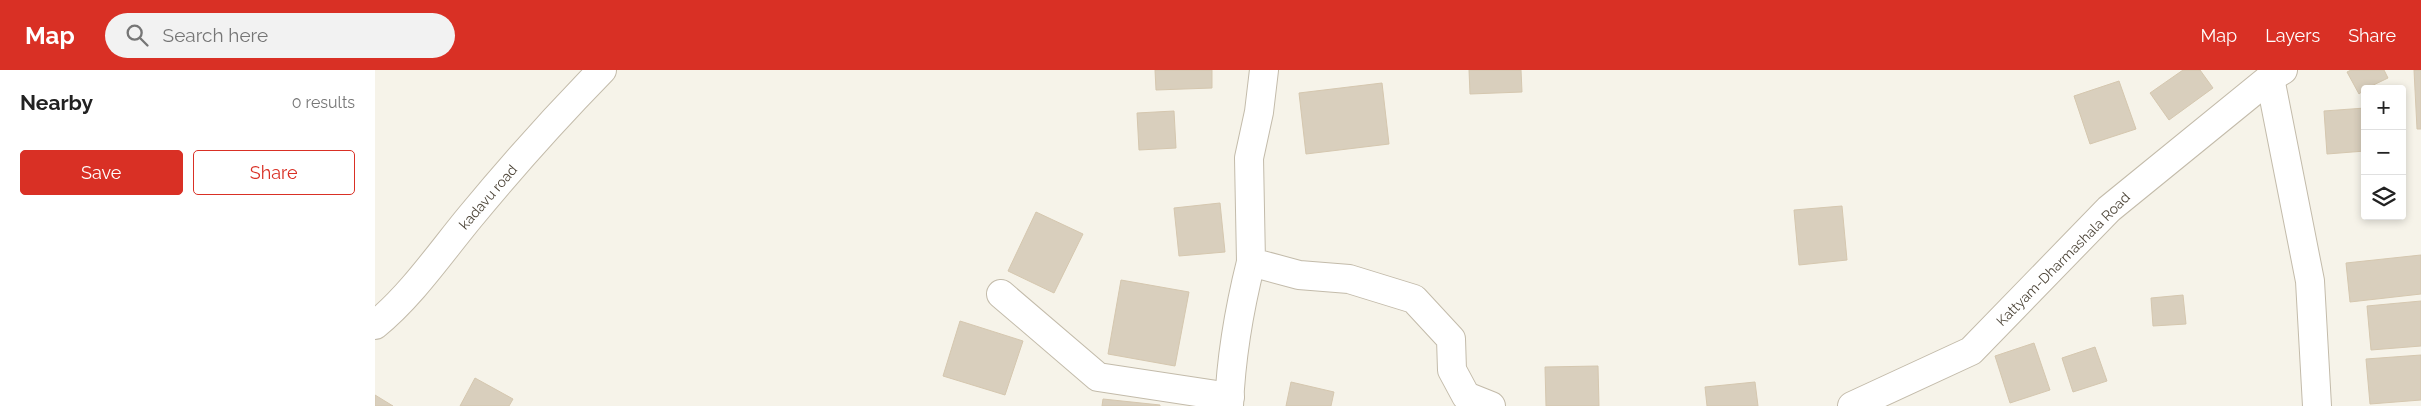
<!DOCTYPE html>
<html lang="en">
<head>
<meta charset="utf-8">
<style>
  body { margin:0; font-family:Raleway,sans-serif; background:#f2f2f2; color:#222 }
  .controls { position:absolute; right:15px; top:15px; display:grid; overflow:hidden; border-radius:5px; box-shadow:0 2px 8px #0003 }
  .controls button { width:45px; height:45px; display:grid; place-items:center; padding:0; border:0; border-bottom:1px solid #e0e0e0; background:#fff; color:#222; font:25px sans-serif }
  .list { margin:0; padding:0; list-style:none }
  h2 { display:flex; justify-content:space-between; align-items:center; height:65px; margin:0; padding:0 20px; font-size:21px }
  h2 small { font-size:16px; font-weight:400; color:#767676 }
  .actions { display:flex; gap:10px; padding:15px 20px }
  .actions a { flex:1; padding:11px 0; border:1px solid #d93025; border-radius:5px; text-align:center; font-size:18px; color:#d93025 }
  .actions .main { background:#d93025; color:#fff }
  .icon { flex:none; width:28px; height:28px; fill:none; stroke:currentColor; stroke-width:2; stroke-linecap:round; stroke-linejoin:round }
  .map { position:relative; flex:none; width:2046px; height:336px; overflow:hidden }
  header { display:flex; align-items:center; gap:30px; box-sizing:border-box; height:70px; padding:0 25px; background:#d93025; color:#fff }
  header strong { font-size:24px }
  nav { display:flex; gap:28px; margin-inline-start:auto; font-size:18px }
  .search { width:350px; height:45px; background:#f2f2f2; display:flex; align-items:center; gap:12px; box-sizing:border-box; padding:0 18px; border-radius:28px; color:#767676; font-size:19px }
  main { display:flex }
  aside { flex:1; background:#fff }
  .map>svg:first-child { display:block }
</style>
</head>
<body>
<header>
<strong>Map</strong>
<div class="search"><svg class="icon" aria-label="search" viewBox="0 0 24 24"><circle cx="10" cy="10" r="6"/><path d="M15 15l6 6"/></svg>Search here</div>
<nav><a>Map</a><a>Layers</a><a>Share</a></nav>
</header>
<main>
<aside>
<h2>Nearby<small>0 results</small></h2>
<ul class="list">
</ul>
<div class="actions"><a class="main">Save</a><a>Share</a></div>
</aside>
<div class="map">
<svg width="2046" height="336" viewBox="0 0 2046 336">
  <rect width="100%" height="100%" fill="#f6f3e9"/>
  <g fill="#d9cfbd" stroke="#d5c7af">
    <path d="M780,0h57v18l-56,2z"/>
    <path d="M1094,0h52l1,22 -52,2z"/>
    <path d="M1808,0h17l13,18 -44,32 -19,-27z"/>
    <path d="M1976,0h33l4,8 -23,11 -6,5 -12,-22z"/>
    <path d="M2039,0h7v59h-4z"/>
    <path d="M1744,11l17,48 -46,15 -16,-48z"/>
    <path d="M1007,13l7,61 -83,10 -7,-61z"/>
    <path d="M1990,38v43l-38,3 -3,-43z"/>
    <path d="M799,41l2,37 -37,2 -2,-37z"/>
    <path d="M845,133l5,49 -46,4 -5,-48z"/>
    <path d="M1467,136l5,54 -48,5 -5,-55z"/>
    <path d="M661,142l47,22 -29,59 -46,-22z"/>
    <path d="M2046,185v39l-71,8 -4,-39z"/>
    <path d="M746,210l68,12 -14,74 -67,-12z"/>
    <path d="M1808,225l3,29 -33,2 -2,-28z"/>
    <path d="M2046,231v45l-50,4 -4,-44z"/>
    <path d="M585,251l63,20 -18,54 -62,-19z"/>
    <path d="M1659,273l16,47 -40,13 -15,-47z"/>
    <path d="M1720,277l12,34 -34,11 -11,-34z"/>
    <path d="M2046,285v45l-51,4 -4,-45z"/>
    <path d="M1223,296l1,40h-53l-1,-39z"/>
    <path d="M100,308l38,21 -4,7h-49z"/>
    <path d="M916,312l43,10 -3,14h-45z"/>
    <path d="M1380,312l3,24h-51l-2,-19z"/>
    <path d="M0,325l18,11h-18z"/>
    <path d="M728,329l57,6v1h-58z"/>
  </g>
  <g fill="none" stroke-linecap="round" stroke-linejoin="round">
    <defs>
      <g id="street">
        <path d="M889,0l-5,42 -10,46 2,104 48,13 50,4 65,20 37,40 1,31 14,26 25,10"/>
        <path d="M1895,8l40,203 7,125"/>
        <path d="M626,224l97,83 132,20"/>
        <path d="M0,255c36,-29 66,-73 95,-108 42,-51 86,-100 132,-147"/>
        <path d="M854,336c2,-49 10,-96 22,-144"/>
        <path d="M1477,336l119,-55 138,-142 161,-131 13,-8"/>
      </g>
    </defs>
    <use href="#street" stroke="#c3bbaa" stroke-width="30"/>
    <use href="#street" stroke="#fff" stroke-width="28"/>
  </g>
  <g text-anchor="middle" stroke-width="4.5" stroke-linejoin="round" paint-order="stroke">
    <g font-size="14" fill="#4b4336" stroke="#fff">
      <text transform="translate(113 127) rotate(-49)" y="5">kadavu road</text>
      <text transform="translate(1688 189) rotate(-45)" y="5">Kattyam-Dharmashala Road</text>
    </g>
  </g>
</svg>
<div class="controls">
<button>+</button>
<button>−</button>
<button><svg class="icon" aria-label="layers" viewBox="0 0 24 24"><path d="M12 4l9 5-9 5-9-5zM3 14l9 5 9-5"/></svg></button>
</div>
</div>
</main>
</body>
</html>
